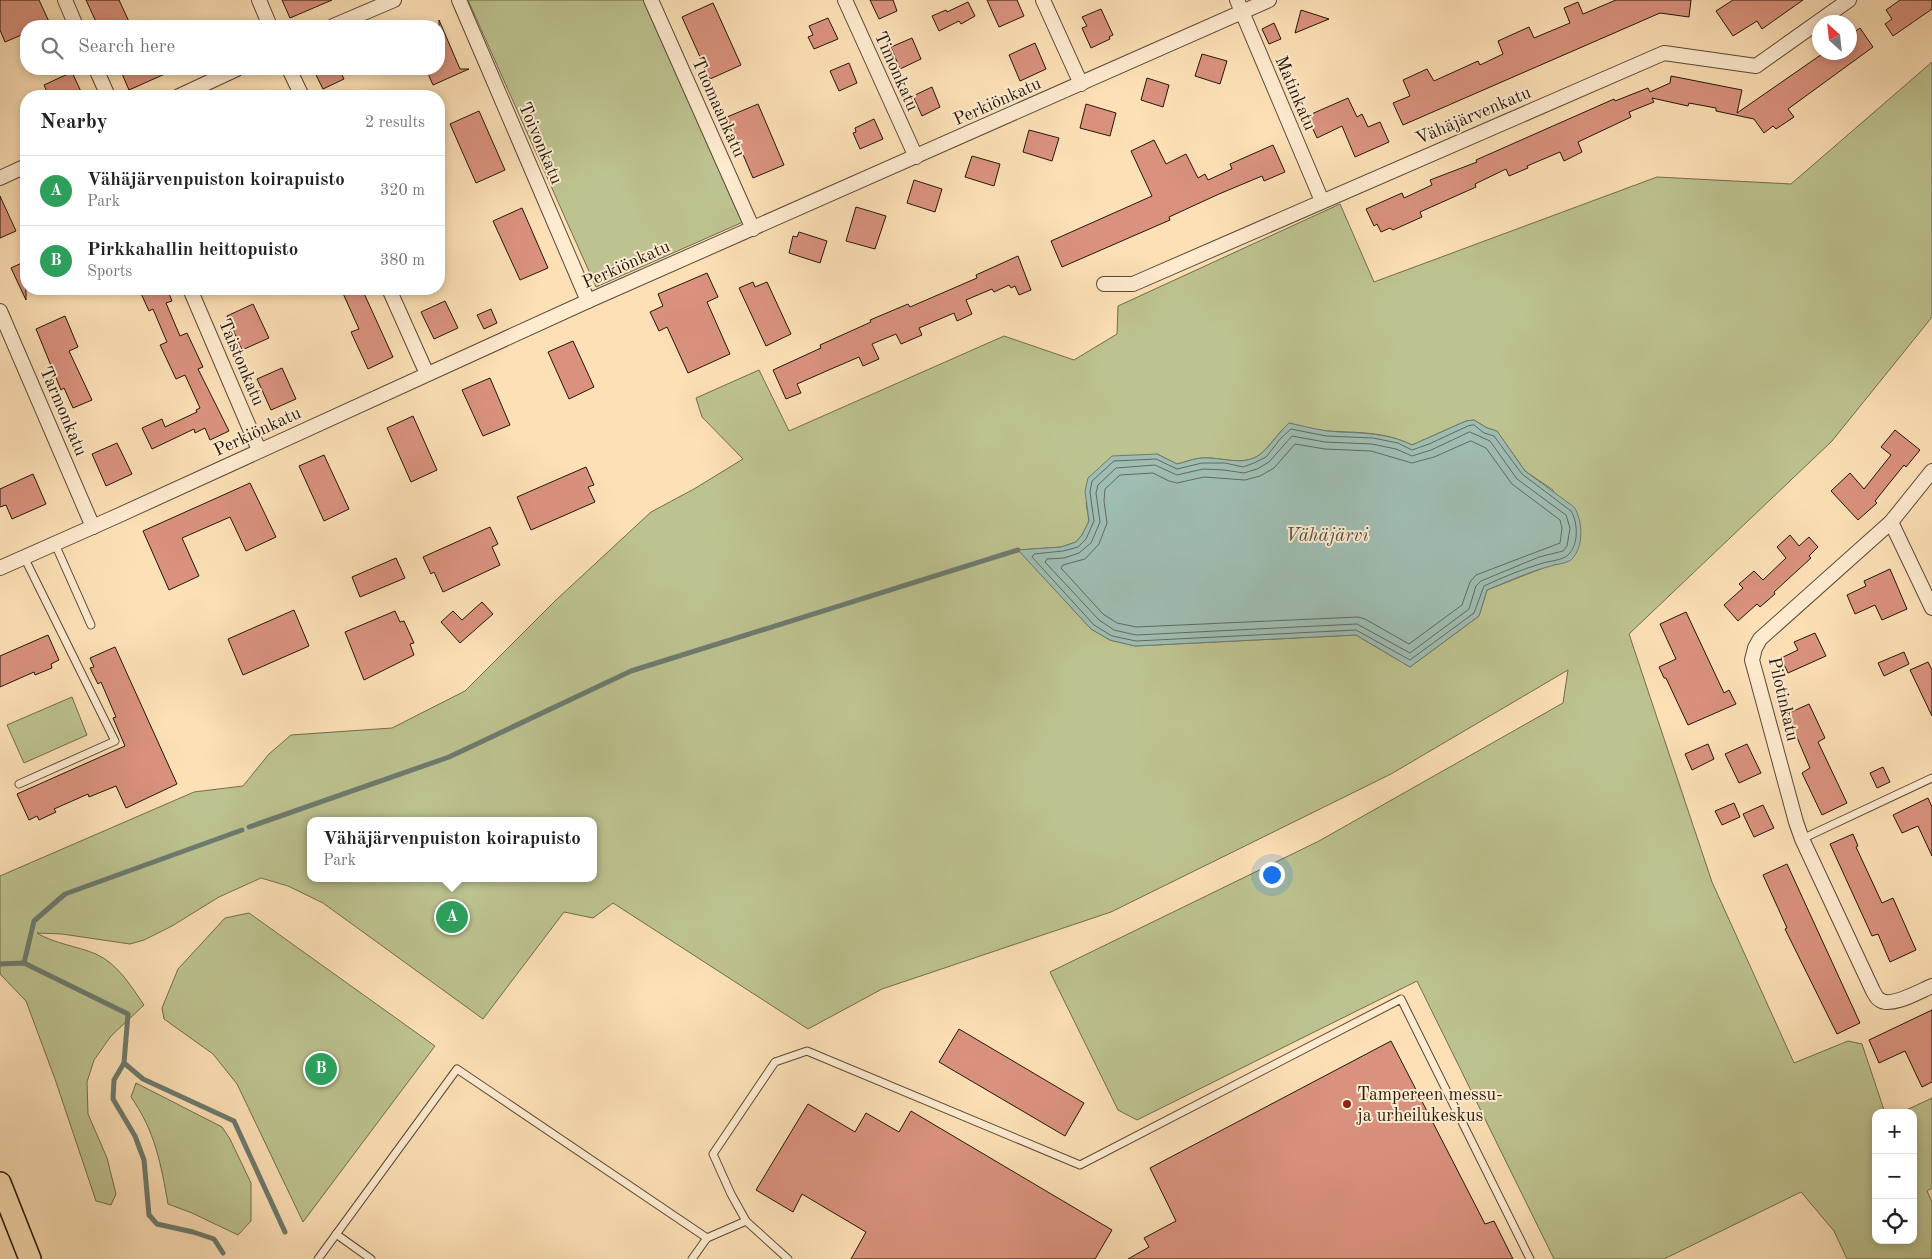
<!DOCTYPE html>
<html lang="en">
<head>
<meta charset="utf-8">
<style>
  body { margin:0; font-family:"Old Standard TT",serif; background:#f6f6f6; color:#222 }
  .controls { position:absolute; right:15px; bottom:15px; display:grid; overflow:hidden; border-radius:10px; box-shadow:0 2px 8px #0003 }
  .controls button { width:45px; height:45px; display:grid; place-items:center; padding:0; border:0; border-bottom:1px solid #e0e0e0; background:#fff; color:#222; font:25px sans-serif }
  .compass { position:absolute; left:1812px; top:15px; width:45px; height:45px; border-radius:50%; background:#fff; box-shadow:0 2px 8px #0003; rotate:333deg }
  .you { position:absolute; left:1271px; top:874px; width:18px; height:18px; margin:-12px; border:4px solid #fff; border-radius:50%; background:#1a73e8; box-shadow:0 0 0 8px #1a73e833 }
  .badge { display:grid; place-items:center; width:32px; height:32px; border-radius:50%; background:#ea580c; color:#fff; font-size:16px; font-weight:700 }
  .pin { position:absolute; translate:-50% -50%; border:2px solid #fff; box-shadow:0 1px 5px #0006 }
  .popup { position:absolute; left:307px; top:817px; width:290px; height:65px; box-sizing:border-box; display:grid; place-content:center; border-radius:10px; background:#fff; filter:drop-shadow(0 1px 4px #0005); font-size:16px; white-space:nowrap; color:#767676 }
  .popup b { font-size:19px; color:#222 }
  .popup::after { content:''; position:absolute; left:50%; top:100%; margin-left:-10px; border:10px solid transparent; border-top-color:#fff }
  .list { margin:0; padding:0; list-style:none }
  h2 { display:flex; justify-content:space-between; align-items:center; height:65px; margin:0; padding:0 20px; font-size:21px }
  h2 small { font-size:16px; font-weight:400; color:#767676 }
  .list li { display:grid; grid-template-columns:32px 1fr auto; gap:15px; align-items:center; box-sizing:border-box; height:70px; padding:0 20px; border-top:1px solid #e0e0e0 }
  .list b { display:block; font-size:19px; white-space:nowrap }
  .list p { margin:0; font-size:16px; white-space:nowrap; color:#767676 }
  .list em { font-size:16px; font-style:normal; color:#767676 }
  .icon { flex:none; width:28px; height:28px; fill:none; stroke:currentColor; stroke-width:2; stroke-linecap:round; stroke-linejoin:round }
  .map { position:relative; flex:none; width:1932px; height:1259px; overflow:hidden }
  .search { position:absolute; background:#fff; box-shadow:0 2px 8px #0003; left:20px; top:20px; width:425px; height:55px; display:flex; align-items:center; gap:12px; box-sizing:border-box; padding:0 18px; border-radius:20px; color:#767676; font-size:19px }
  .panel { position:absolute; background:#fff; box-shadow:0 2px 8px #0003; left:20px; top:90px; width:425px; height:205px; border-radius:20px }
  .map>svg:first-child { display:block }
</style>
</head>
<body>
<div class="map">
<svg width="1932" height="1259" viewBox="0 0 1932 1259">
  <rect width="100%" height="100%" fill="#fde0b6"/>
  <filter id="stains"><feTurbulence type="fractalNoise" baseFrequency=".004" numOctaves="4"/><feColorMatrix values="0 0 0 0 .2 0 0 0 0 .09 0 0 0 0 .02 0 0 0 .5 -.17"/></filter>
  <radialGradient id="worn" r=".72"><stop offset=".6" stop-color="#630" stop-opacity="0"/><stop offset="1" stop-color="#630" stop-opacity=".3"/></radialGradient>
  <g fill="#bdc390" stroke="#706d4d" fill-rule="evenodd">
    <path d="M468,0h176l99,222 -147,65z"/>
    <path d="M1932,62v255l-100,124 -203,193 83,248 82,181 54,-22 14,3 23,69h-9v127h37v-127h-13l32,-15v90l-5,3 5,11v57h-85l-13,-28 -33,-39 -137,67h-110l-137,-278 -280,139 -19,-10 -68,-138 269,-131 244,-138 5,-33 -177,104 -280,138 -229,77 -74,40 -195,-126 -20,15 -29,-6 -81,107 -160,-116 -35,-17 -27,-8 -42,19 -47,29 -28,14 -14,4 -68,-10 -25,-1c18,11 40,13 59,21 22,10 35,32 48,51l-33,31 -17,24 -7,22 1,32 19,44 9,36 -5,11 -15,-4 -41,-122 -29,-78 -26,-27v-98l194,-84 49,-6 26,-32 22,-19 101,-7 73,-37 91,-91 95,-88 43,-23 49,-30 -41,-42 -6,-19 63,-28 30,61 215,-95 70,24 43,-26 1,-28 222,-102 34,78 283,-105 134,7zM1474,420l13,8 10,3 28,40 28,19 17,70 -27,8 -56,22 -8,26 -69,51 -54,-32 -221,11 -25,-6 -19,-11 -72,-79 42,-3 15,-5 6,-7 7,-14 -3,-18 71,-49 20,10c9,-2 18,-6 26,-6 21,-1 43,10 60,-6 9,-9 16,-20 26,-29 13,3 26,7 39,8 30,2 55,0 84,14l54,-24zM311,821h282v57h-282z"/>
    <path d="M72,697l15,38 -63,28 -17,-38z"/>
    <path d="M249,913l186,133 -132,176 -66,-138 -24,-30 -49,-35 -2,-11 16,-39 47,-51z"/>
    <path d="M136,1083l86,44 8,12 21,44v38l-13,14 -46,-22 -24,-9c-7,-40 -13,-73 -37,-107z"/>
  </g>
  <path fill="#9fbdb2" stroke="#6d7b6f" d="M1474,420l13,8 10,3 28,40 49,36c9,14 10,39 -2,52 -4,4 -13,5 -18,6 -23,6 -45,16 -67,25l-8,26 -69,51 -54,-32 -221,11 -25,-6 -19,-11 -73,-79 43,-3 15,-5 6,-7 7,-14 -4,-30 3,-13 24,-22 45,-2 20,10c9,-2 18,-6 26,-6 21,-1 43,10 60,-6 9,-8 16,-20 26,-29 13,3 26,6 38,8 31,3 56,0 85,14l54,-24z"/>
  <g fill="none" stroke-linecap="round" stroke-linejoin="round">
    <g stroke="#616a5e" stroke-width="1">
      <path d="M1474,425l10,8 10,3 28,38 49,37c7,11 8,34 -3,44 -5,5 -18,6 -25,8 -20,6 -40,14 -59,23l-10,27 -64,47 -54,-30 -220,11 -24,-5 -18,-11 -62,-68 2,-3 29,-3 15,-4 8,-8 8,-18 -4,-29 2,-11 22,-20 42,-2 21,10 25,-6h23l18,4 11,-4 12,-6 15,-19 10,-9 35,7 47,2 25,5 14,7 17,-6 39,-18z"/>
      <path d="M1470,432l20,9 27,38 49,36 4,13 -3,18 -4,5 -24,6 -58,24 -5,5 -7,23 -59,44 -53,-29 -221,11 -22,-5 -15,-10 -54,-58 2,-3 17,-1 15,-5 12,-10 9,-21 -4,-29 2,-8 18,-17 39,-3 22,10 26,-6 21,1 20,3 13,-4 12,-7 23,-26 33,6 47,2 24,5 16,7 19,-6z"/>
      <path d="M1471,441l15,7 26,36 48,36 2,8 -2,15 -84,32 -6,7 -8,23 -53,39 -44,-25 -7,-2 -222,10 -19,-4 -14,-9 -42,-46 2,-3 22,-6 14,-15 8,-21 -3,-22 1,-12 15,-14 33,-2 16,8 8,2 27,-6 41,3 15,-4 14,-8 21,-24 30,5 46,2 41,12 22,-6z"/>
    </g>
    <g stroke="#6d7b6f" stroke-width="5">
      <path d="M249,827l200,-70 182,-86 387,-121"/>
      <path d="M24,963l10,-42 31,-27 177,-64"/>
      <path d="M0,964l24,-1 104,51 -4,49 19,16 91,42 51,111"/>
      <path d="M124,1063l-10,17 -1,19 22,37 9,24 5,55 8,9 36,8 21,7 9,14"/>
    </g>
  </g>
  <g fill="#da927e" stroke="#23170a">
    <path d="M0,0h39l12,26h-25v7l-21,9 -5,-12z"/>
    <path d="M86,0h33l12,26h-33z"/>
    <path d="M282,0h50l-42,18z"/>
    <path d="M870,0h23l4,11 -18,8z"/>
    <path d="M987,0h30l7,16 -25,11z"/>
    <path d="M1616,0h75l-2,17 -29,-4 -257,112 -10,-22 17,-7 -7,-16 24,-11 7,12 44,-20 2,4 23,-11 -5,-13 31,-14 5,11 36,-15 -6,-15 14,-6 5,12z"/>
    <path d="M1733,0h70l-41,29 -5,-8 -24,15 -17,-25z"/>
    <path d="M1900,0h32v9l-39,27 -8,-12 7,-5 -6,-9z"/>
    <path d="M968,2l7,14 -14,8 -2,-3 -20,10 -7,-15 14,-6 1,2z"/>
    <path d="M713,3l28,62 -31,14 -28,-62z"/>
    <path d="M1101,9l12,26 -4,2 1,2 -19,9 -9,-20 5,-2 -5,-9z"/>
    <path d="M1301,10l28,9 -34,14z"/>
    <path d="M828,18l10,21 -24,10 -6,-12 5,-2 -4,-9z"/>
    <path d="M439,20l21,49h9l-36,16 -7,-16h13z"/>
    <path d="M1274,23l7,16 -12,5 -7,-15z"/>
    <path d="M1860,28l13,19 -85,62 6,8 -18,12 -3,-3 -9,7 -10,-14 -38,-8v-3l-27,-5 -1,3 -36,-8 2,4 -25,10 2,5 -53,25 4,10 -18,9 -4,-9 -33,14 1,2 -19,8 -3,-7 -31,15 1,3 -56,25 2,5 -29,13 -3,-2 -9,4 -4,-8 -3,2 -8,-17 36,-16 2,5 28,-13 -2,-5 47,-18 -1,-2 138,-61 1,2 33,-13 2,4 20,-9 1,-7 71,14 -5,23 88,-61h25v-17z"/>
    <path d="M912,38l9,21 -21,10 -9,-22z"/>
    <path d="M1035,43l11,26 -26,12 -11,-26z"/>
    <path d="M1202,54l25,7 -7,23 -25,-8z"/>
    <path d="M849,63l8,20 -18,8 -9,-20z"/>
    <path d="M120,69h56l-47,21z"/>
    <path d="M313,69h26l5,10 -21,10z"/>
    <path d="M72,72l11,24h-34l-5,-11z"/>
    <path d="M1147,78l22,7 -6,22 -22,-7z"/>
    <path d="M932,87l8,20 -18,9 -9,-20z"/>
    <path d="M1348,98l9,19 5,-3 6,13 12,-5 9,20 -34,15 -13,-31 -25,12 -10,-22z"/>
    <path d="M758,104l26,61 -31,13 -26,-61z"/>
    <path d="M1086,104l30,9 -6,23 -30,-8z"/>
    <path d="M479,111l26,59 -29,13 -26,-59z"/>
    <path d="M874,119l9,20 -23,10 -7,-16 3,-1 -1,-4z"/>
    <path d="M1029,130l30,8 -7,23 -29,-9z"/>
    <path d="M1154,140l12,24 20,-10 12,24 7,-4 3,6 24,-11 -2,-5 43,-19 12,27 -21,9 -2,-5 -43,18 -50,23 1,3 -108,47 -11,-26 101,-45 -21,-45z"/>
    <path d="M972,156l28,8 -6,22 -29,-9z"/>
    <path d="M914,180l28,9 -7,23 -28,-9z"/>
    <path d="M0,196l16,35 -16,7z"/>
    <path d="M856,207l30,9 -11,33 -29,-8z"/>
    <path d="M522,208l26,60 -28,12 -27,-59z"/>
    <path d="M799,232l28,9 -7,22 -31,-10 4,-17 4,1z"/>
    <path d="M1018,256l13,34 -12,5 -4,-9 -4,2 -2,-3 -15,7 -2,-3 -26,11 6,14 -15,7 -3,-8 -35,15 3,7 -21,9 -5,-10 -24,10 7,15 -16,7 -4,-9 -28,12 -34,15 4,9 -15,6 -13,-29 48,-22 -1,-3 51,-23 -1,-2 38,-16 2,3 67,-29 -1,-3z"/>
    <path d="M26,261v39l-15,-32z"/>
    <path d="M707,273l11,24 -11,5 23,52 -42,19 -21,-46 -8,4 -9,-19 13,-6 -5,-12z"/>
    <path d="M753,282l2,5 12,-5 24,52 -25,12 -27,-58z"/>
    <path d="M139,289h28l5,12 -6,2 14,33 7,-3 16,34 -5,2 31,62 -19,9 -5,-12 -10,5 -1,-4 -42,20 -10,-21 20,-9 3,8 32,-15 -1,-2 4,-2 -15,-33 -9,4 -16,-34 7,-3 -14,-33 -4,2z"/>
    <path d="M341,289h21l31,68 -25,12 -17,-37 8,-3z"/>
    <path d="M445,301l13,27 -24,11 -13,-27z"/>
    <path d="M253,304l16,34 -27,12 -15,-34z"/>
    <path d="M491,309l6,14 -13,6 -7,-14z"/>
    <path d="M65,316l13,31 -9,4 23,49 -19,8 -9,-20 -3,2 -25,-61z"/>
    <path d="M573,341l21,46 -25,12 -21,-47z"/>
    <path d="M282,368l14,31 -25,11 -14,-31z"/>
    <path d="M490,378l20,47 -27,11 -21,-46z"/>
    <path d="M413,416l24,54 -26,12 -24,-54z"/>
    <path d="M1895,430l25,20 -14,17 -2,-2 -29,36 2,2 -19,17 -27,-29 19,-18 14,16 27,-34 -10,-8z"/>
    <path d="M117,443l15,31 -26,12 -14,-32z"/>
    <path d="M324,455l25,54 -25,12 -25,-55z"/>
    <path d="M586,467l8,18 -6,2 7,15 -64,28 -14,-33z"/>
    <path d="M33,474l13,30 -34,15 -6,-14 -6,2v-18z"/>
    <path d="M250,483l26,54 -30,14 -16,-34 -48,21 17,38 -30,14 -26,-59z"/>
    <path d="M490,527l8,17 -6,3 8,18 -57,27 -9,-20 -3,2 -8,-17z"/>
    <path d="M1790,535l9,11 10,-9 9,10 -9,9 2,2 -37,34 1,2 -15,13 -3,-3 -19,17 -14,-16 19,-17 -4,-4 15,-13 9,9 23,-22 -9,-11z"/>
    <path d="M396,558l9,20 -45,19 -8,-20z"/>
    <path d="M1890,569l17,40 -25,11 -7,-15 -20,9 -8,-19 19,-9 -2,-5z"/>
    <path d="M482,602l11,12 -33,29 -19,-21 12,-11 9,9z"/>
    <path d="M294,610l15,36 -66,29 -15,-36z"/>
    <path d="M395,611l5,11 4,-1 10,22 -4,1 4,11 -50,25 -19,-48z"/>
    <path d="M1686,612l38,81 5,-3 7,14 -48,21 -22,-47h-2l-5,-11 17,-8 -16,-35z"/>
    <path d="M1815,633l11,23 -38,17 -7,-15 17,-8 -4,-8z"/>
    <path d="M48,635l11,25 -8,4 1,4 -17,7 -1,-3 -34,15v-31z"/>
    <path d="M115,647l62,137 -51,24 -10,-22 -27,11 -1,-3 -34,15 2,3 -17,8 -2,-4 -8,4 -12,-26 108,-48 -12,-28 3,-1 -15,-35 -3,2 -8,-16 4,-1 -4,-9z"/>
    <path d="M1904,652l5,12 -25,12 -6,-13z"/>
    <path d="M1928,662l4,8v46l-22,-46z"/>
    <path d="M1809,704l16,34 -7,4 29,61 -25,12 -20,-42 8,-5 -23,-54z"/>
    <path d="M1708,744l6,15 -22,11 -7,-16z"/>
    <path d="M1747,744l14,29 -22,10 -14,-29z"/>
    <path d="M1883,767l7,15 -13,6 -7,-15z"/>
    <path d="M1928,798l4,9v49l-14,-30 -16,7 -9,-18z"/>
    <path d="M1734,803l6,14 -18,8 -7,-14z"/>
    <path d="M1763,805l11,23 -20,9 -11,-23z"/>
    <path d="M1853,834l5,12 -2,1 26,56 11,-5 23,52 -26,12 -12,-28 -6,2 -42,-92z"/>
    <path d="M1787,864l73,159 -23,11 -52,-105 2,-1 -24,-53z"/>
    <path d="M1932,1010v72l-10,5 -17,-36 -26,12 -10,-23z"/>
    <path d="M959,1029l125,74 -19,33 -126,-74z"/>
    <path d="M1391,1041l94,183 9,-3 19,38h-385l21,-12 -5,-9 32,-17 -26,-53z"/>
    <path d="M808,1104l47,28 11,-19 33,19 12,-21 201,119 -17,29h-244l15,-27 -64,-38 -9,18 -37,-22z"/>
  </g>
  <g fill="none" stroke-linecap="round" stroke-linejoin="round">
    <defs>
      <g id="service">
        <path d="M55,544l36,81"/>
        <path d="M19,784l96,-43 -91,-184"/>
        <path d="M1802,839l130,-61"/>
        <path d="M336,1234l35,25"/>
        <path d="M318,1259l139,-190 250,169 39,-17"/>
        <path d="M692,1259l15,-21"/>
        <path d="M788,1259l-42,-38 -15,-27 -18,-40 62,-92 32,-11 273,114 321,-166 129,260"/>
      </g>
      <g id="minor">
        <path d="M65,0l11,26"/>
        <path d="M259,0l11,26"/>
        <path d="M459,0l129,301"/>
        <path d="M651,0l102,229"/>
        <path d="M845,0l71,157"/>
        <path d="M1043,0l38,84"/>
        <path d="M1237,0l85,201"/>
        <path d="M333,26l61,-26"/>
        <path d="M96,69l12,27"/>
        <path d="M289,69l13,27"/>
        <path d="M179,96l58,-27"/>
        <path d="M0,178l26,-12"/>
        <path d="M1104,284h29l531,-231 92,13 93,-66"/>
        <path d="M190,289l69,161"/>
        <path d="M389,289l38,85"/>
        <path d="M0,311l93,216"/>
        <path d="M1932,471l-41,51 -131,117 -5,9 -3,12 44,162 6,17 71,152c2,3 3,7 7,9 11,8 40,-9 52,-14"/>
        <path d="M1891,522l41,86"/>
        <path d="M0,568l115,-51 473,-216 681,-301"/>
      </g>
      <path id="primary" d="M0,1183l30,76"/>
    </defs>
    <use href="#service" stroke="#5a4935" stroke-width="9"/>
    <use href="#minor" stroke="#5a4935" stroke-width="16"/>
    <use href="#primary" stroke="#23170a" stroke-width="24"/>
    <use href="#service" stroke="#feebd0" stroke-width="7"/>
    <use href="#minor" stroke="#feebd0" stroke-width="14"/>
    <use href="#primary" stroke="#fde0b6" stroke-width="21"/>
  </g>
  <circle fill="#8f2418" stroke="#feebd0" stroke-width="2" cx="1347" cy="1104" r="5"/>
  <g text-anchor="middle" stroke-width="4" stroke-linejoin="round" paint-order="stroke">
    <g font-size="18" fill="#23170a" stroke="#feebd0">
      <text transform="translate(897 71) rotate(66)" y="6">Timonkatu</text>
      <text transform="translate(1296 93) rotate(67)" y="6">Matinkatu</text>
      <text transform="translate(997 101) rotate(-24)" y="6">Perkiönkatu</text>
      <text transform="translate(719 107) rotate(66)" y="6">Tuomaankatu</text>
      <text transform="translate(1473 115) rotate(-23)" y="6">Vähäjärvenkatu</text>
      <text transform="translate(541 143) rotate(67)" y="6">Toivonkatu</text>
      <text transform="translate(626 264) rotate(-24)" y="6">Perkiönkatu</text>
      <text transform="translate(242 362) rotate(67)" y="6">Taistonkatu</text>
      <text transform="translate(64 411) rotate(67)" y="6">Tarmonkatu</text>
      <text transform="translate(257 431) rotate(-25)" y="6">Perkiönkatu</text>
      <text transform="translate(1784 699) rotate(77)" y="6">Pilotinkatu</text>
    </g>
    <g font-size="18" fill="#23170a" stroke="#feebd0" text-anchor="start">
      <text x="1357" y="1100">Tampereen messu-<tspan x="1357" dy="21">ja urheilukeskus</tspan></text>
    </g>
    <g font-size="19" font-style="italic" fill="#4e5145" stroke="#feebd0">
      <text x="1327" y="541">Vähäjärvi</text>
    </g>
  </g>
  <rect width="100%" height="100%" filter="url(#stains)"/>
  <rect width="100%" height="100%" fill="url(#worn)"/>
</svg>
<div class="controls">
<button>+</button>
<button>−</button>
<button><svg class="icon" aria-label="locate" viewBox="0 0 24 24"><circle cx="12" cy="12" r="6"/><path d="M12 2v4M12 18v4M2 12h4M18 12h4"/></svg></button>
</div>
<svg class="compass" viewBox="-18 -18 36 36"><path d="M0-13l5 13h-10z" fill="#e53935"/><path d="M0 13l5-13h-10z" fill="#767676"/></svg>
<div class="you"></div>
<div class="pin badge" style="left:452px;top:917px;background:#2e9e5b">A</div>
<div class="popup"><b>Vähäjärvenpuiston koirapuisto</b>Park</div>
<div class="pin badge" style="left:321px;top:1069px;background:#2e9e5b">B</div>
<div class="search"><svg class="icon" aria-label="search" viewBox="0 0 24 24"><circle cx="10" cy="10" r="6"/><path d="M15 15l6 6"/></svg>Search here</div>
<section class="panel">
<h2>Nearby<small>2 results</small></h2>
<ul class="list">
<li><span class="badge" style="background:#2e9e5b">A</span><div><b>Vähäjärvenpuiston koirapuisto</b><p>Park</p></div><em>320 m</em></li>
<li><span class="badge" style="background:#2e9e5b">B</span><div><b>Pirkkahallin heittopuisto</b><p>Sports</p></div><em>380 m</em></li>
</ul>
</section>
</div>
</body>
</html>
